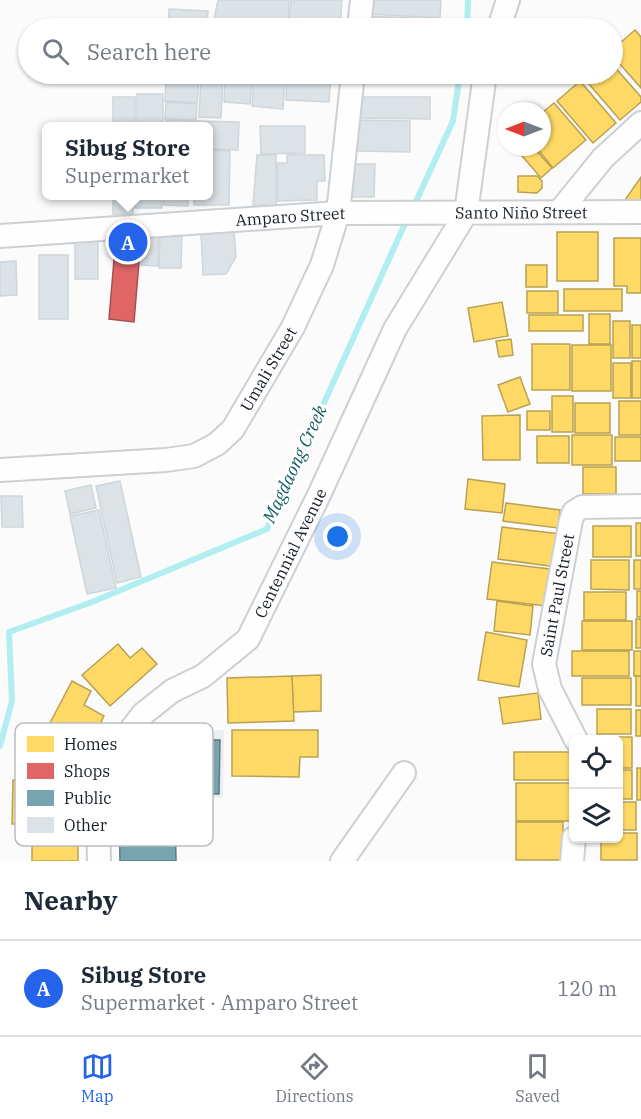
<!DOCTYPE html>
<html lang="en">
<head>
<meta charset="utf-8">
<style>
  body { margin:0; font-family:"IBM Plex Serif",serif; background:#f2f2f3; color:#1f2937 }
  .controls { position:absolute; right:18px; bottom:18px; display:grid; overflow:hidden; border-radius:9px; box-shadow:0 2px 4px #0004 }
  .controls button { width:54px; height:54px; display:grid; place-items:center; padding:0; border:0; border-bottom:2px solid #e0e1e3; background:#fff; color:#1f2937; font:30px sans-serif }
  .compass { position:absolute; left:497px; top:102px; width:54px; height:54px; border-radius:50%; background:#fff; box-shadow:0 2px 4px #0004; rotate:270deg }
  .you { position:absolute; left:338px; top:537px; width:21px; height:21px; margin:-15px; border:4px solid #fff; border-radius:50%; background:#1a73e8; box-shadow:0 0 0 9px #1a73e833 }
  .badge { display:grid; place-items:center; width:39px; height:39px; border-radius:50%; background:#2563eb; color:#fff; font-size:20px; font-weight:700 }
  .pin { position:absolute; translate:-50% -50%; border:3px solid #fff; box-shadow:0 2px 6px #0006 }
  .popup { position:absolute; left:42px; top:122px; width:171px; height:78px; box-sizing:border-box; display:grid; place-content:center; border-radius:9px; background:#fff; filter:drop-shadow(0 2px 4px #0005); font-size:20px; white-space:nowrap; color:#747a83 }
  .popup b { font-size:22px; color:#1f2937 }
  .popup::after { content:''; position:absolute; left:50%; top:100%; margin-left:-12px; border:12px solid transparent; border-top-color:#fff }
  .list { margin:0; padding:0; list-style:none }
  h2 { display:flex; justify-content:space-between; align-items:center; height:78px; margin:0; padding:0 24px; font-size:26px }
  h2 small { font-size:20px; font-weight:400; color:#747a83 }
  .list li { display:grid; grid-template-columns:39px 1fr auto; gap:18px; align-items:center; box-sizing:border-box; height:96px; padding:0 24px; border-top:2px solid #e0e1e3 }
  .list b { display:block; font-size:22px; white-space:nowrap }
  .list p { margin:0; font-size:20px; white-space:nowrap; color:#747a83 }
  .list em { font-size:20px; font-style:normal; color:#747a83 }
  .icon { flex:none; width:33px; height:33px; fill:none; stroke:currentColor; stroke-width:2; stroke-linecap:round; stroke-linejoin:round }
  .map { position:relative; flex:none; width:641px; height:861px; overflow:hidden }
  .search { position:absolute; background:#fff; box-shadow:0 2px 4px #0004; left:18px; right:18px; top:18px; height:66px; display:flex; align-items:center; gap:15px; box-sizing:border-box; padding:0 21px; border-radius:33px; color:#747a83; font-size:22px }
  .sheet { height:174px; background:#fff }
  nav { display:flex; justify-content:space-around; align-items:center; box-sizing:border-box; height:84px; border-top:2px solid #e0e1e3; background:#fff; font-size:16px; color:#747a83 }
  nav a { display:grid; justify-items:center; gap:3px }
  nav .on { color:#2563eb }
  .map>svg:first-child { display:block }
</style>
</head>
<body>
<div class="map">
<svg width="641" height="861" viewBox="0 0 641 861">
  <rect width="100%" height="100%" fill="#fbfbfb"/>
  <path fill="#eaedf1" d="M224,730l-1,68h-101l-1,-15 6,-15 21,-34z"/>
  <g fill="#ffd966" stroke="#b9a153" stroke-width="1.5">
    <path d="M635,30l6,7v51l-29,-33v-5z"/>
    <path d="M612,64l29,33v5l-21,18 -37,-43 4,-3h25z"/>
    <path d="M580,81l36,42 -23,20 -36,-42z"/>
    <path d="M554,103l32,37 -33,28 -17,-21h6v-34z"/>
    <path d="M521,147h12l19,21 -11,10 -24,-28z"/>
    <path d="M518,176h19l5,5v7l-5,5 -19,-1z"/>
    <path d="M641,177v25l-18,1z"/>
    <rect x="557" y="232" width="41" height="49"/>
    <path d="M614,238h27v55h-14v-7h-13z"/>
    <rect x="526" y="265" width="21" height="22"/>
    <rect x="564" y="289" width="58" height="22"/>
    <rect x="527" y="291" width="31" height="22"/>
    <path d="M502,302l6,34 -34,6 -6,-34z"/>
    <rect x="589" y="314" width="21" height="30"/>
    <rect x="529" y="315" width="54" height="16"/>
    <rect x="613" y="321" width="17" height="37"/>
    <rect x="632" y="325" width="9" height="33"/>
    <path d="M511,339l2,16 -14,2 -3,-16z"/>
    <rect x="532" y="344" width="38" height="46"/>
    <rect x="572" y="345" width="39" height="46"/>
    <rect x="632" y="361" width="9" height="37"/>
    <rect x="613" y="363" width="18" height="35"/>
    <path d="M520,377l10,27 -22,8 -10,-27z"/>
    <rect x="552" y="396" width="21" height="36"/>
    <rect x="619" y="401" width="22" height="34"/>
    <rect x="575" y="403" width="35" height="30"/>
    <rect x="527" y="411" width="23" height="19"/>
    <path d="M520,415v45h-37l-1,-44z"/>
    <rect x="572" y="435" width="40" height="30"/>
    <rect x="537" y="436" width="32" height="27"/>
    <rect x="615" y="437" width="26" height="24"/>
    <rect x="583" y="467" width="33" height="27"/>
    <path d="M468,479l37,5 -3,29 -37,-4z"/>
    <path d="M506,503l54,7 -2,18 -55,-7z"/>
    <rect x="636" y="523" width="5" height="33"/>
    <rect x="593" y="526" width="38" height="31"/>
    <path d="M502,527l58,7 -4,33 -58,-8z"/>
    <path d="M591,560h38v30l-38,-1z"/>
    <rect x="634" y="560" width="7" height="29"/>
    <path d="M492,562l58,7 -4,37 -59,-7z"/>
    <rect x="637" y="591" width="4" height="26"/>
    <rect x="584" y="592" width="42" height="28"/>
    <path d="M497,601l36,5 -3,29 -36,-4z"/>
    <rect x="636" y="619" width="5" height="29"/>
    <rect x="582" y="621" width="50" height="29"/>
    <path d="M486,632l41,8 -8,47 -41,-7z"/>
    <path d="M118,644l12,14 12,-10 15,16 -47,42 -28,-31z"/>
    <rect x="572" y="651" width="57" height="25"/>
    <rect x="634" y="651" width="7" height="25"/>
    <path d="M321,675v36l-28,1 -1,-36z"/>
    <path d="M292,676l2,45 -66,2 -1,-45z"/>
    <rect x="636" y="676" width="5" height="30"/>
    <rect x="582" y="678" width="49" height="27"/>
    <path d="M72,681l19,10 -7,14 20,11 -28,55 -18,-9 -6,13 -23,-12z"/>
    <path d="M538,693l3,26 -38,5 -4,-26z"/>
    <rect x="597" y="709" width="34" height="25"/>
    <rect x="636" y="710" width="5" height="26"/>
    <path d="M232,730h86v27h-18l-1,20 -67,-1z"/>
    <path d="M597,737h35v31h-14v-28h-21z"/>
    <rect x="514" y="752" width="60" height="28"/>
    <rect x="637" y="768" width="4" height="32"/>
    <rect x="618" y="770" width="14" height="29"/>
    <path d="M13,780l59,1v43h-60z"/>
    <rect x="516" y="783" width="57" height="38"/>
    <rect x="618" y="802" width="18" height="28"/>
    <rect x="516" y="822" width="47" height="38"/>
    <path d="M32,831l46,1v29h-46z"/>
    <path d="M618,833h19v27h-36v-22h17z"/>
  </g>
  <path fill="#e06666" stroke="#a35053" stroke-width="1.5" d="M116,236l25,2 -7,84 -25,-3z"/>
  <g fill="#76a5af" stroke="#597c86" stroke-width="1.5">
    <path d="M151,739l69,1 -1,54 -69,-1z"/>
    <path d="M175,802l1,59h-56l-1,-58z"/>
  </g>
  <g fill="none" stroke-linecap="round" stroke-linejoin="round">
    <g stroke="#b0eef2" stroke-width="6">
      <path d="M467,28l1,-28"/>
      <path d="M413,208l40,-87 7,-47"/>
      <path d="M0,746l12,-45 -3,-69 83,-30 175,-73 141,-312"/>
    </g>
  </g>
  <g fill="#dce2e6" stroke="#cfd6d9" stroke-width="1.5">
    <path d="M218,0h71l-1,28h-76z"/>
    <path d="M291,0h51l-2,28 -51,-2z"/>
    <path d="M369,0h72l-1,18 -72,-4z"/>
    <path d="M169,9l39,2 -1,17h-39z"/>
    <path d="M363,16l74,3v9h-74z"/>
    <path d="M167,74h32v3z"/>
    <path d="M201,74l22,1 -2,43 -22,-1z"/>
    <path d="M225,74l27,2 -2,28 -26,-2z"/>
    <path d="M254,74l31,3 -2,32 -31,-3z"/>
    <path d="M287,74h44l-2,28 -43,-2z"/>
    <rect x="411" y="74" width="20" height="7"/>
    <path d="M166,76l33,2 -2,25 -32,-2z"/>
    <rect x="137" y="94" width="26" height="33"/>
    <rect x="113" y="97" width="22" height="30"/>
    <path d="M358,97h72v22l-72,-1z"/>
    <path d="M166,102l31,2 -1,16 -31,-1z"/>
    <path d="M166,120l30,1v6h-30z"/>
    <path d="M358,120l52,1v31l-53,-1z"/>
    <path d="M198,121l41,1 -1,28 -29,-1v-22h-11z"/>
    <path d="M260,126h45v27l-44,1z"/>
    <path d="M209,150l21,1 -1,54h-35v-9h15z"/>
    <path d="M257,155h19v50h-23z"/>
    <path d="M287,155h37l1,26h-8v19l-40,1v-38h10z"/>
    <path d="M344,164h31l-1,33h-30z"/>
    <rect x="135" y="196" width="27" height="12"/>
    <path d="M164,196h24v10l-24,-1z"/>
    <rect x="113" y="198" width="20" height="16"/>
    <path d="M160,232l22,1 -1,35h-22z"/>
    <path d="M234,232l2,25 -10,17 -23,1 -2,-42z"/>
    <path d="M142,235h16v31l-17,-1z"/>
    <rect x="75" y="238" width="23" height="41"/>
    <rect x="39" y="255" width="29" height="64"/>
    <path d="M16,261l1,34 -17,1v-34z"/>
    <path d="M120,481l21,96 -24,6 -21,-97z"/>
    <path d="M91,485l5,23 -26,6 -5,-23z"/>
    <path d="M1,496h21l1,31h-21z"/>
    <path d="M99,510l17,78 -29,6 -17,-78z"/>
  </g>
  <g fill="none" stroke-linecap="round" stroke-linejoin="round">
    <defs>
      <g id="minor">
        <path d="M359,28l3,-28"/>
        <path d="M499,28l9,-28"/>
        <path d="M560,211l43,-53 38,-35"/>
        <path id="s1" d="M0,236l338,-23 303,-1"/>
        <path id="s2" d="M0,470l166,-10 28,-4 23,-12 16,-15 60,-102 29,-62 16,-52 15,-139"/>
        <path id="s3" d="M576,740l-26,-51 -6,-25 27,-144 3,-8 8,-5 59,-1"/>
        <path id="s4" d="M99,861l-1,-43 7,-40 18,-38 20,-26 29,-23 31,-15 45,-37 71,-144 76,-166 71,-116 19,-139"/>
        <path d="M342,861l62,-88"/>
        <path d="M572,861l2,-23"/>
      </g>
    </defs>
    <use href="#minor" stroke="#ccd0d4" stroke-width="26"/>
    <use href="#minor" stroke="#fefefe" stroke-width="22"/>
  </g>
  <g text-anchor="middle" stroke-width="6" stroke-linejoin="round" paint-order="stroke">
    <g font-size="16" fill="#161e27" stroke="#fff">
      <text dy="6" stroke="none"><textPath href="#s1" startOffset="522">Santo Niño Street</textPath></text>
      <text dy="6" stroke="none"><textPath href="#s1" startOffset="291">Amparo Street</textPath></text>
      <text dy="6" stroke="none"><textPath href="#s2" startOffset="312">Umali Street</textPath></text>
      <text dy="6" stroke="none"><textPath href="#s4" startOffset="384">Centennial Avenue</textPath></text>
      <text dy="6" stroke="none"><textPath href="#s3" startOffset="153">Saint Paul Street</textPath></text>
    </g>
    <g font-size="18" font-style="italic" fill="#145f64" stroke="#fff">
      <text transform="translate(295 464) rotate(-65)" y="6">Magdaong Creek</text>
    </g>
  </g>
  <rect x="15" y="723" width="198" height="123" rx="9" fill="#fff" stroke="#b9bcbe" stroke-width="1.5"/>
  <rect x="27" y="736" width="27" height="16" fill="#ffd966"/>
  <rect x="27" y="763" width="27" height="16" fill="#e06666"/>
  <rect x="27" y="790" width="27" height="16" fill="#76a5af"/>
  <rect x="27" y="817" width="27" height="16" fill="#dce2e6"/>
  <g font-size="16" fill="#161e27">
    <text x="64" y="750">Homes</text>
    <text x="64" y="777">Shops</text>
    <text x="64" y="804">Public</text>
    <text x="64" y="831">Other</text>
  </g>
</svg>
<div class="controls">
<button><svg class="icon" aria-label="locate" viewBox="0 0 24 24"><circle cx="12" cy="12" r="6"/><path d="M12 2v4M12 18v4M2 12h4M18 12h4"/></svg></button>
<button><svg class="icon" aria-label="layers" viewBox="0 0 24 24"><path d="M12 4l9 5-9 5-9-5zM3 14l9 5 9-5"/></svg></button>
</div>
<svg class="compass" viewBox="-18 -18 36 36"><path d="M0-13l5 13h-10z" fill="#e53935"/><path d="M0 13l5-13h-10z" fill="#747a83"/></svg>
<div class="you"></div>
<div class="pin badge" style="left:128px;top:242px">A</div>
<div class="popup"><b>Sibug Store</b>Supermarket</div>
<div class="search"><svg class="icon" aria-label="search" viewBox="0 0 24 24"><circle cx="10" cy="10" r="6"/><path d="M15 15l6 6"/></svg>Search here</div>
</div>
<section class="sheet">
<h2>Nearby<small></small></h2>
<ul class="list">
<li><span class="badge">A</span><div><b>Sibug Store</b><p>Supermarket · Amparo Street</p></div><em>120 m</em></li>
</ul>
</section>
<nav>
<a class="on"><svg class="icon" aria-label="map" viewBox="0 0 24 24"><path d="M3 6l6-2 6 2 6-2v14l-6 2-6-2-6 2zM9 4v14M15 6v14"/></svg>Map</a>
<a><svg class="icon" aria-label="directions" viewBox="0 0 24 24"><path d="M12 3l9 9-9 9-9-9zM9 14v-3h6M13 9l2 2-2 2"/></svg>Directions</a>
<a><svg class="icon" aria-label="saved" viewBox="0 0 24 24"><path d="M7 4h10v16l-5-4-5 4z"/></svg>Saved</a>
</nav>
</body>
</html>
